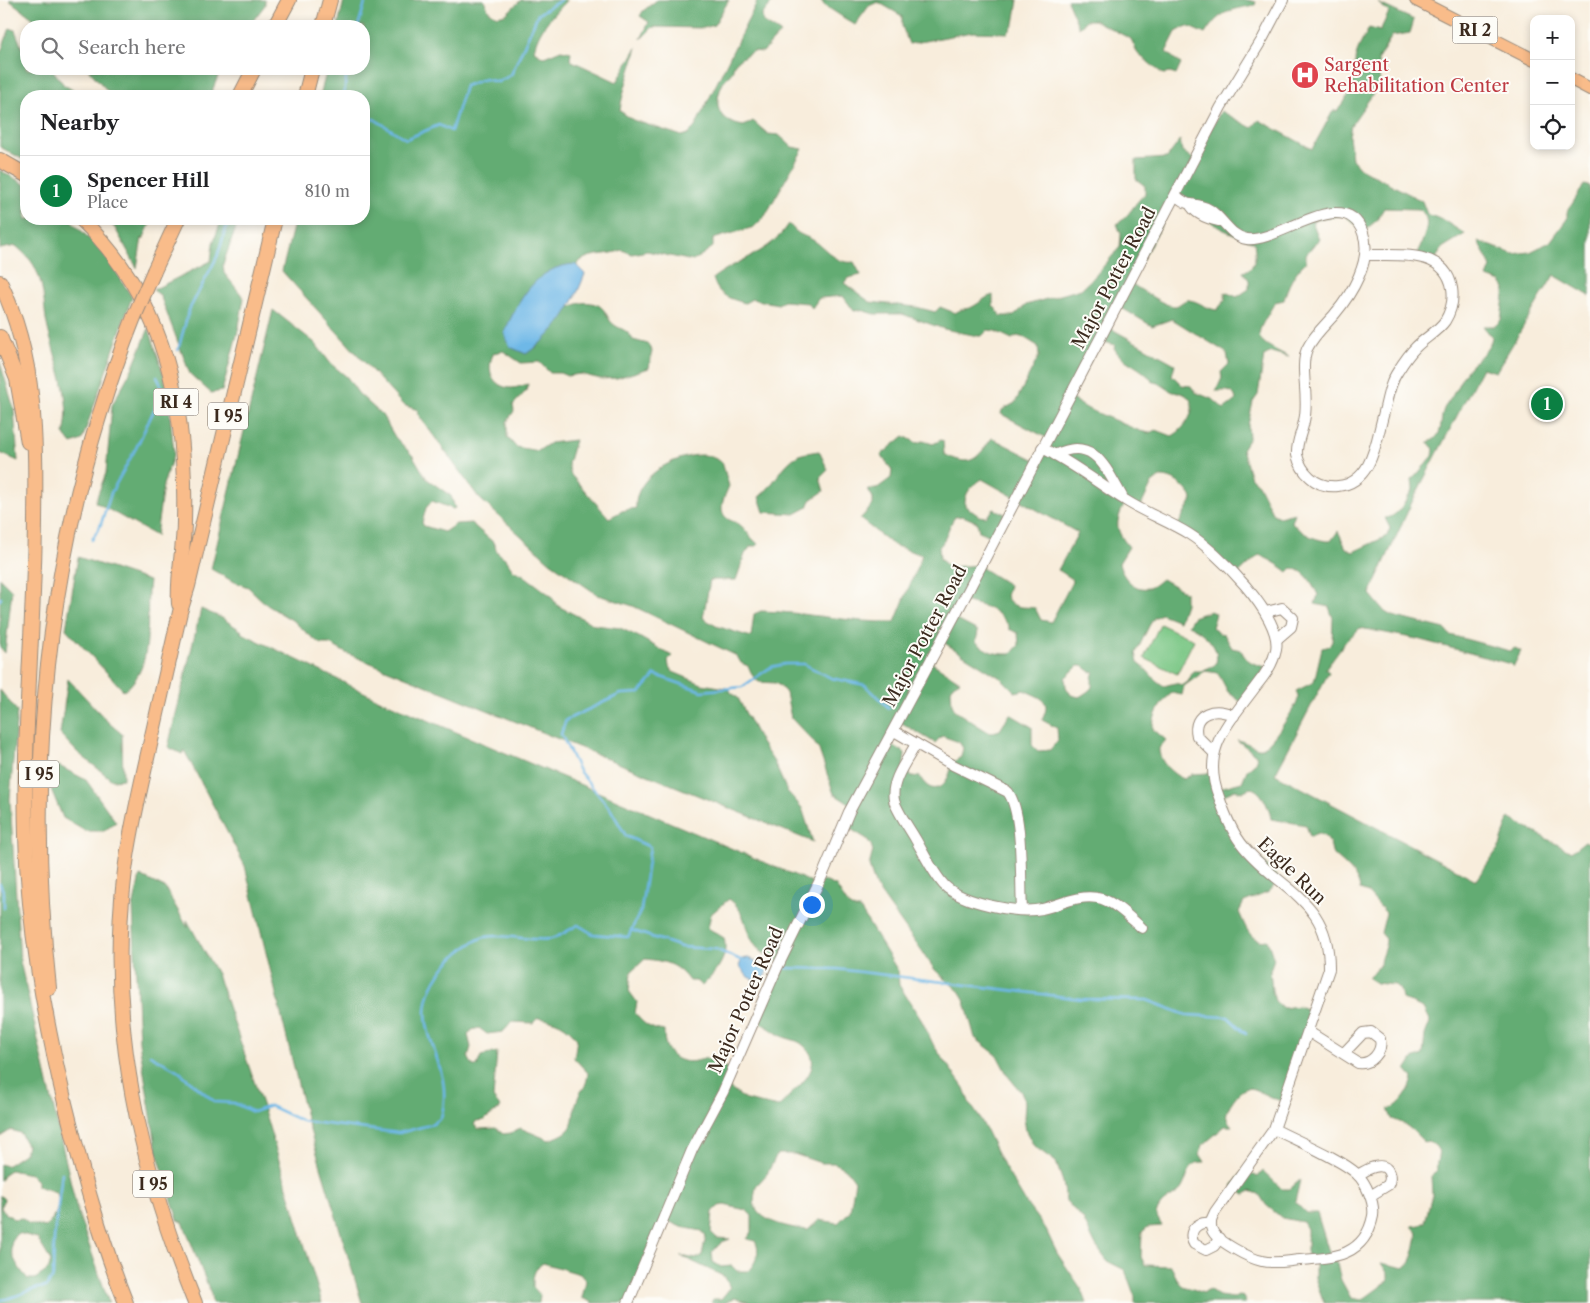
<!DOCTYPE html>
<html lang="en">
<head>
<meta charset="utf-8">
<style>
  body { margin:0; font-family:"Libre Caslon Text",serif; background:#f6f6f6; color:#202124 }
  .controls { position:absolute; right:15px; top:15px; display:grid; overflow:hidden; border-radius:10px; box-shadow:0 2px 8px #0003 }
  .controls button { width:45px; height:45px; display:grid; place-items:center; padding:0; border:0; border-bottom:1px solid #e0e0e0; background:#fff; color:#202124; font:25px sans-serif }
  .you { position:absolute; left:811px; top:904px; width:18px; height:18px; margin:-12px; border:4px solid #fff; border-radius:50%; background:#1a73e8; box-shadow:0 0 0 8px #1a73e833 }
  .badge { display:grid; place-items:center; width:32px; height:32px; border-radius:50%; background:#0b8043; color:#fff; font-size:16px; font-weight:700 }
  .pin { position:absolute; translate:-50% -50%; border:2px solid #fff; box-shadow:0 1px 5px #0006 }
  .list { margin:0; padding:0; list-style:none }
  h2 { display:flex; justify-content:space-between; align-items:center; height:65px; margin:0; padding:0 20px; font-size:21px }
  h2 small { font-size:16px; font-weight:400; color:#757577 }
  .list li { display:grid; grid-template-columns:32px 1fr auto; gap:15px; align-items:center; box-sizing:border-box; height:70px; padding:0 20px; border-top:1px solid #e0e0e0 }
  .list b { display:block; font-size:19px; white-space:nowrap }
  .list p { margin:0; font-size:16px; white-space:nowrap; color:#757577 }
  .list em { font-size:16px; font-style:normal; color:#757577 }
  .icon { flex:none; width:28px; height:28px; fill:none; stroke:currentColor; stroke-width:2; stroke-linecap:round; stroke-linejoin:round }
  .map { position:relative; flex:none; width:1590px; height:1303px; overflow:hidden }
  .search { position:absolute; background:#fff; box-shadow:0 2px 8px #0003; left:20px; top:20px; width:350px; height:55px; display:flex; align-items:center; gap:12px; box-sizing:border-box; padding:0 18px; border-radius:20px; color:#757577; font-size:19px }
  .panel { position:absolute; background:#fff; box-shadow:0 2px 8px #0003; left:20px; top:90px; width:350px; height:135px; border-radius:20px }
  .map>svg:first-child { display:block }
</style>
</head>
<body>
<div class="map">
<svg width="1590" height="1303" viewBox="0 0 1590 1303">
  <rect width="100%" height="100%" fill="#fdfcf7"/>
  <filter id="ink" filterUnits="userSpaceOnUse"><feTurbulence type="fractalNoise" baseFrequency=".02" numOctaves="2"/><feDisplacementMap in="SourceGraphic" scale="10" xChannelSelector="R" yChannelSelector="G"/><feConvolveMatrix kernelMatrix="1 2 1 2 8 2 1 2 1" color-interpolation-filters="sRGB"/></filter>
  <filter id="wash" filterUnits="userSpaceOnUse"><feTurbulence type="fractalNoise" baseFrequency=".0096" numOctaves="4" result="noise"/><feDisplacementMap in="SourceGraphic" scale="20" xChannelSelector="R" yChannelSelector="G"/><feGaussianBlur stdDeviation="1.12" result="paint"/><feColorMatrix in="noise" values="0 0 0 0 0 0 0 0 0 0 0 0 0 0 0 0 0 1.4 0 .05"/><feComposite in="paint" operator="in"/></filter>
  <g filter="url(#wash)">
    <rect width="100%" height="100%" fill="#f8eddc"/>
    <path fill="#7bc786" stroke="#5b7852" d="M1160,624l34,16 -17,34 -33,-16z"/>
    <g fill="#64ac73" stroke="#506b48" fill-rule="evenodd">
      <path d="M9,0h256v5l-16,21h-206z"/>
      <path d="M344,0h140l5,11 8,5 9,-2 15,-14h46c-14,14 -30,31 -33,51l10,6 17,-7 10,2 -1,8 47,22 20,-35c-5,20 -15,45 -17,64l13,9 49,16 6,-2 7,-7 63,-127h16l-12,15 1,7 17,11 -17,19 -10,-1c-6,4 -15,8 -19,14 -1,2 -1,5 -2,7 -2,4 -6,5 -8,9 -12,23 -7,41 20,45l9,-5 15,13 11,1 13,12 11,2 -38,67 -11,11 -41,12v8l-20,14 -46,-10 -15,3 -10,-4c-13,6 -28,2 -42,11l-54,87h10c11,-21 34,-55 62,-43 8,4 9,13 14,18 9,8 14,4 21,17l15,4 4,7 -3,17 -32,10 -16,1 -21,-5 -13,2 -7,-3h-10l-11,-11 -18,1 -18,-12 -9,2c-9,15 -2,35 18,35 5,0 11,-3 16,-4l-2,7 -13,14 1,6 -7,11v15l9,10 22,4 12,-8 25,-3 -7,24 3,11 38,43 13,-7 14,-3c-3,-31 40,-54 67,-53 6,0 13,4 19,7l7,24c-4,10 -13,25 -1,33 3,2 7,3 11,5 7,5 11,14 19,20l-1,2h-6l-6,8 -9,26h-26l-7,38 13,8 35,11 3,-23 7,-3c45,1 89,12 134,11l27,-67 -29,-10 -33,-26 13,-14v-7l-5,-9h8l15,-11 1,-8 -11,-15 23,-19 13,7 6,-2 10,3 8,-4 2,1 1,13c27,14 32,6 48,-16l43,22 12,-22 -46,-24 1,-4 13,-7 24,-47 -1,-10 -13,-8 -8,-2 -5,3 -17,-8 -7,-1 -6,6h-4l-34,-7 -42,-15h-28l-13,-4 -7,1 -11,-15 -24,2 -7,10 -4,-5 -24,-2 -6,3 -26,-5 -7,4c-17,-5 -27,-7 -32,-25 28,-21 55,-23 76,-54 10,11 9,9 22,15 14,7 24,26 43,23l7,13 -13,3 -4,5 26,19 46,5 19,5 5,-5 15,6c9,-6 12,-3 19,-7 7,-4 11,-9 19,-11v10l8,11h13l12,-11 55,-16 15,-14 24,-28 1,-13 -4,-10c14,-9 16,-20 28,-30v-8l-9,-7v-19l31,-2 13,-18 2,11 11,8 28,-48 31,17 7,-8 53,29 21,-38h4l8,-10 12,-29c-7,-15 6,-31 12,-44l11,3 9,-19 -11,-9 36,17 -4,13 -18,3 -14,23 2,25 -29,41 -2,11 3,23 8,9 62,33 5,13 16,6 22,14 -23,14 -7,12 -19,-5c6,-12 20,-39 1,-46l-33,-1 -7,12 -13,11 -20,-16 -32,6 7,18 -13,15v8c-11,9 -19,25 -22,38l-9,2c-21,37 -25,35 14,55l-18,-5 -7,4 -6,39 -5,7 -5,23 1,13 -7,11 9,29 7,6 15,30 6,3 16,-4 -3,9c7,11 27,20 39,19l7,-10 8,17 7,4 34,-16 3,-8 -5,-10c13,0 21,-19 28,-28l-1,-10 21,-24 1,-7 -6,-7c19,-5 9,-27 19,-38 8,-10 12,-24 20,-34 8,-11 23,-18 25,-33l-9,-11h12l6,-6 4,-32 -4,-6 -14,-5 4,-10 -13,-26 35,13 17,-2 20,-10 17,-23v-7l17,-27 6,1v110l-36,-21 -58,97 -14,-4 -70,134 -42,92 15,18 7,4 53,13 5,6 60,16 5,-3 6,3 -8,16 -2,-3 -94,-25 -57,-11 -14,13 -21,28 4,3 -54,102 201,106 24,-34 9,-28 62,34 14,-11 5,3v459h-266l-9,-25v-17l-8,-2v-30l-4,-7 -21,-4 -16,-13 -7,-11 -9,-3 -5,4 -13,-9 12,-16 14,7 5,-6 19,18h8l10,-9 -5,22 11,11h11l13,42 5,1 6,24 10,18 11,2 26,-19v-7l-7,-11 23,5 7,-6 7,-29 -6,-7 8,-1 5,-3 7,-27 -1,-18 6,-7c-2,-14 9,-19 -9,-29l-4,1c-11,-11 -16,-18 -32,-23l-4,-10c12,-1 23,-20 25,-31l-7,-8 7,-11 10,-4 2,-20 5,-13 -7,-14 -21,-9 -2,-9 -5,-5 -19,-2 -8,-5 12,-13c0,-9 6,-16 6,-26l-5,-6 5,-20 -18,-20 -8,-3c-1,-16 -18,-27 -28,-37 -1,-11 -5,-17 -15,-20l-7,4 -4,-12 -35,-6c-1,-9 -8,-26 -17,-30 -4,-2 -8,1 -12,3l-7,-2 -16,7 12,31 49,51 -11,13 -25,10 -5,10c6,13 11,32 28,28l7,19 -4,11 2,21 3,10 8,7 15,-2 15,5 -31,90c-28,-7 -33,-27 -52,4 -5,10 -5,13 2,21h-7l-22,19 -3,9 5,8c-18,-1 -16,14 -23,26 -6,10 -22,10 -26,27l6,11 -14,1 -6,5 -1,25 4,8 26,1c13,28 8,16 32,27l6,-4 10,7 15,2 8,-3 4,8h-111v-6l-10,-27 -18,-9 -11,-15 -13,-27 -17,-18 -3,-19 -7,-20 -22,-16 -8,-15 -2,-13 1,-16 -4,-10 -13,-16 -11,-21 -22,-17 -10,-36 -5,-10 -25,-22 -59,-83 -7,-21 4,-15 -2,-6 -4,-6 -23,-14 9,-19 -19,-12 -15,-44 -6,-9 -22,-23 -5,-25 -6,-7 -5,-3 -16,-1 -5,-4 -6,-12 -7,-3 -4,-7 -104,-50 -35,-11 -48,-33 -71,-64 -62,-85 1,-3 -15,-5 -121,-134 13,-52h69v-123h-44l7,-27h37v-43h-26zM1175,200l49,30 30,12c2,14 3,25 -11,30l6,8v9l-12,8 -12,-5v8l-8,10c-11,-1 -18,-9 -28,-10 -5,-1 -10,6 -14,6 -10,1 -36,-18 -45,-23zM1120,307l32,19 20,-7 55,34 2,11 -8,8 1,6 -6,13c10,0 18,-2 20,9l-12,9 -10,-9 -19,-8 -4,-6 -9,-1 -10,-10 3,-11 -67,-37zM1101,341l14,4 -1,3c8,15 28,18 39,34 8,1 11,5 18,9 5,3 11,0 17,6 12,12 -5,34 -16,39l-16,-6 -7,3 -9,-2 -52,-22 -18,-11zM1160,477c13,-1 24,9 31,19l1,4 -14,25 57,52 24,-22c8,3 22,11 29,17l4,-4c15,3 20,15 26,27l-3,9 14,3 4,11 -1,24 -5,5 -5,1 -8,34 -18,9c1,2 2,4 2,7 0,7 -28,48 -36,50 -5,2 -17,-7 -25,-8l19,15 1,6 -10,9 -5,12 -27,7 -5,-16 -18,1 -8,5c-11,-4 -26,-18 -25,-31l7,-8 -13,-11c-1,-12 9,-29 19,-36l10,2 2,-9 21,-15 13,2 10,19 13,10 25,-35c-12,-3 -20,-5 -25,-17l-9,-2 -8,-14 -6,-1 -6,-6 4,-13 -6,-3 -17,6 -5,8c14,6 35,23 27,40l-14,6h-8l-5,11 -6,3 -7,-2 -11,3c-12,-7 -15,-16 -26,-23l-2,-10 13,-27 5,-8 7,-4 18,7 6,-17v-12l-23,-13c-4,3 -9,8 -14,9 -15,3 -27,-13 -29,-25l10,-16c-15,-19 -14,-24 -3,-46l14,7 12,-25zM982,479l96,54 -20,37 13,8 1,4 -21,40 -10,-2 -6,-12c-12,-2 -22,2 -29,-12l3,-11 -27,-17v-3l-33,2 -9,-8 -1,-12c8,-7 8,-20 16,-30l8,-1 14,6 2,9 16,7 12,-23 -13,-6 -8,8 -7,-1 -14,-10c-1,-14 7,-20 17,-27zM964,601c23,7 30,5 45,25v3l9,4 1,12 -8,9c-18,0 -21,-1 -35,-12l2,-11 -23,-12zM943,642l59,37 13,13 9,-2c18,9 28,9 18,30l15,8 1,12 -8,10 -12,1 -6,-6v-18l-22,-13 -10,16 -10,3 -35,-22 -3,-7 -1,-14 2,-5 7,-4 -28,-18zM1078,666h5l8,6 3,-1c-6,16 6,14 -15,26l-8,-2 -5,-8 -1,-9zM900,722l35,21 7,-7 17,6 4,6 -2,9 -9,6c-2,20 -18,38 -32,14l-8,-1 -9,-5 2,-18 -17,-10z"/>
      <path d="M657,0h72l-15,25 -10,3 -51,-1 -12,12 8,-17 -9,-6 3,-5z"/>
      <path d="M821,0h197l-4,24 -6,9 -36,-1 -63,12 -7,-18v-10l-24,-14 -9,4 -14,19 -31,-20z"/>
      <path d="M1067,0h179l10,2 -1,3c-26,5 -35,6 -50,29l-18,-8 -11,6 -10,20 15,12 -5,11 -6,-2 -7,1 -25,-20 -7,-15 -37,-19h-8l-7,8z"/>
      <path d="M10,28l5,2 7,18 4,2v19h26l12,16 19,11h-57v65l-26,-14v-93z"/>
      <path d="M88,69h133l-11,27h-98z"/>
      <path d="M0,170l26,15v34h44l36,37 26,41 -50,143 -10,4 -8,-10c9,-35 -8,-71 -16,-105 -5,-19 -2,-36 -11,-57 -4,-11 -12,-18 -21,-26l-16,3z"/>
      <path d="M105,219h47l-9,21 -1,-2 -5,30 -22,-40z"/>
      <path d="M222,219h17l-16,45 1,9 20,25 -6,33 -16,60 -11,2 -21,-19 -30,-79 -7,-5 58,-29 2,-18z"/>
      <path d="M273,310l42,33 16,21 16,13 11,16 24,22 13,22 18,19 14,23 24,17 4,12 -2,1 -21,-8 -6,7 -4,15 2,3 20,6 12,-8 15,-1 23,20 3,9 9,7 7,11 9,4 28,21 8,11 37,19 25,3 19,9 33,19 -4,4 1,7 4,5 29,12 24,4 12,10 23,45 13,19 13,29 15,17 11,34 -467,-189 -16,-9h-9c-4,-2 -25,-20 -26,-22l-28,-17 -19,-18 -16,-6 -21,-12z"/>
      <path d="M149,328l18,57 7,68 -11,32 -7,51 -61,-34 11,-29 6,-68 21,-38z"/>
      <path d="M0,362l14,47 4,52 -18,-8z"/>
      <path d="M819,451l9,19 -8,8 4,13 -13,9 -3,7 -13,7 -31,-2 -5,-15c15,-11 23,-34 40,-42 5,-2 14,-3 20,-4z"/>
      <path d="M78,557l71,24c-5,36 8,85 -25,110l-58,-62z"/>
      <path d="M0,578l12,12 -7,63 -5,-6z"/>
      <path d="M201,609l21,9 20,13 -2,1 138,67 440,186 4,-5 14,6 12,19 7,4h5l38,62 1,14 23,36 12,25 30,42 5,14 12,18 20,41 27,45 18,24 11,23 25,37 5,13h-336l-17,-5 -9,5h-14l2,-4h8l9,-11 -5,-11 -44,-21 15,3 6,-4 4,-19 -4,-5 -21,-4 -15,-7 -37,83h-36l-11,-5 4,-17 -6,-7 -37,-11c-10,7 -10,13 -10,24l7,8 -1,8h-177l-56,-186 -61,-251 -61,-116 -2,4 -14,-7zM729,899c18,13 14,27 24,43 6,11 18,15 28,22l-26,56c8,4 16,9 23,14 6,5 19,5 25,11 18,15 7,31 -6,43 -7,6 -11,13 -19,19l-32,-7 -20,-14 7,-15 -27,-13c-24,10 -43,-1 -42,-27 -14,-2 -21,-7 -29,-18l2,-11 -8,-11 2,-19 14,-13c20,2 32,5 44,22h7l6,5c14,-14 27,-28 22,-48l-16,-10 3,-14zM538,1018c18,2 29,7 39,21l-3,19 14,15c-2,17 -6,14 -10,25 -10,24 4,31 -29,42l-29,-12 -9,5 -8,1 -7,-6 -17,1 -5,-4 2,-4 8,-1 17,-12 -8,-10 4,-46 -16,4 -4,10h-4l-5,-9 3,-10 -3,-12 4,-5 7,-2 8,6 16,-2 9,-10 21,1zM777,1154h17l27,9h13l13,7 8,11 -5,30 -12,12 -19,-3 -11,10c-16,-2 -47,-7 -53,-24 -2,-5 0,-14 1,-20l11,-12zM724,1205l22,5 6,6v16l-5,7 8,2c6,10 1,22 -7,30h-11l-5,-5 -11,1 -8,-5 -1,-10 10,-10 8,-3 -13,-1 -6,-6 2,-20 6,-6z"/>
      <path d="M68,679l41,44 13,11 1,45 -11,1 -35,-28 -17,-18z"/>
      <path d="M0,690l17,21 -7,88 10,162 57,249 32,93h-109v-108l4,4 -3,9 3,4 10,7 8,-1 7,6 17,3c8,-9 17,-23 10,-35l-19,-6v-5l-7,-7 -20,-4 -6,4 -4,7v-17l6,2 19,-13 2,-8 -7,-12 -9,-3 -11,7zM18,1233l19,5 14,23 -3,9 -13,9h-7c-10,-11 -26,-34 -10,-46z"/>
      <path d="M57,765l29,15 30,42 -12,9h-19l-22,-13 -12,-29z"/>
      <path d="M140,876l25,12 23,40 -1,-8 30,54 46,133 59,196h-110l-1,-9 -28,-72 -5,-2 -21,-68 -18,-110 -6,-134z"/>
    </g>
    <g fill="#6eb8e7" stroke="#547182">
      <path d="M575,264l10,10c-13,34 -28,59 -59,80l-16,-7 -6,-14c14,-32 32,-67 71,-69z"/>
      <path d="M748,958l20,8 1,3 -6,13 -3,1 -12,-6 -9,-11 3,-7z"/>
    </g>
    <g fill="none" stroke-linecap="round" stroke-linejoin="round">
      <g stroke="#6eb8e7" stroke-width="2.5">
        <path d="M358,26l8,-26"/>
        <path d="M344,96l3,-27"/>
        <path d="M364,122l10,-3 32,20 33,-14 12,6 14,-45 19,-7 14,3 13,-7 27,-61 23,-14"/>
        <path d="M178,350l11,-40 28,-53 12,-38"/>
        <path d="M92,540l9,-16 10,-31 25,-45 19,-40 6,-23 -4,-8"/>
        <path d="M0,600l1,-2"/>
        <path d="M0,884l4,9v15"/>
        <path d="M631,930l50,17 34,2 28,12"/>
        <path d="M779,968l58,1 245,30 65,1 39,15 42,2 18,17"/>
        <path d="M150,1055l27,15 38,32 19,1 19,9 17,-6 32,15 97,12 34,-9 8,-6c18,-61 -47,-94 7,-155 7,-8 27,-24 37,-26 21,-4 45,5 66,2 8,-2 19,-10 27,-14l15,9 35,3 13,-27 9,-63 -24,-11 -15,-26 -32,-39 -18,-37 5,-14 55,-26 19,-1 15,-18 47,16 40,-4 29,-20 14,-3h19l27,14 34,7 24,23"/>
        <path d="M0,1300c17,-2 29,-12 46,-13l7,-10 1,-38 8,-66"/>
      </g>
    </g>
  </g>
  <g filter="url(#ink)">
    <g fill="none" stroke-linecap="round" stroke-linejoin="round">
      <defs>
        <g id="minor">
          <path d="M1176,196c4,3 10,8 15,8 8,1 17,3 23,9 11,9 18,24 33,26 32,4 98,-56 116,-6 10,27 -12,62 -29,82 -9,10 -21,21 -27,34 -8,19 3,49 -3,72 -2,12 -8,21 -7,34 2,8 6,16 13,22 7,7 17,10 28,9 34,-3 38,-44 45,-70 4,-15 6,-32 15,-45 5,-8 11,-17 18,-24 9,-9 22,-16 29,-26 6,-10 9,-21 7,-33 -7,-40 -56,-32 -87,-33"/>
          <path d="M1190,204c5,10 19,15 29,17"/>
          <path d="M1042,448c30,14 55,35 83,52 20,13 43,21 64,34 27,17 94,82 87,116 -3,14 -11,25 -20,36 -27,37 -56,63 -37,111 6,18 13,36 25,50 37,45 86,52 85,122l-55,160 -59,83c-3,6 -6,11 -3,18 4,11 39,29 50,31 12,3 26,0 38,-1 34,-2 65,-4 73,-44 2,-13 -7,-33 -16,-42 -16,-15 -62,-34 -83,-45"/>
          <path d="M1055,455c39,-20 51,14 67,41"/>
          <path d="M1266,612l16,-4 11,10 -2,9 -14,12"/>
          <path d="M894,731l59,34 55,27c16,22 12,90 14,118"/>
          <path d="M916,744c-8,15 -26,37 -22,56 2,10 16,29 22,40 8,14 17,33 28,45 18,18 74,29 98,24 20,-5 39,-16 60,-10 15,5 28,19 40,29"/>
          <path d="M1213,752l-16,-16c-6,-24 20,-30 37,-20"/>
          <path d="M1309,1032l49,31c13,2 25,-11 22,-24l-9,-7 -8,1 -19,20"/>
          <path d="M1358,1175c8,-5 26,-16 31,-2 2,5 1,8 -1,12l-18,11"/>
          <path d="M1211,1223c-14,-2 -24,8 -17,21l12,6 8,-4 6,-8"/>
          <path d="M628,1303l64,-153 31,-58 54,-124 46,-94 26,-62 119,-221 253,-484 42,-69 20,-38"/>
        </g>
        <g id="major">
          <path d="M1416,0l118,60"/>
          <path d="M1571,79l19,10"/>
        </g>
        <g id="highway">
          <path d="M275,26l14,-26"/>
          <path d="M323,26l7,-26"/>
          <path d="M240,96l14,-27"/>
          <path d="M305,96l7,-27"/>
          <path d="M0,160l26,15"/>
          <path d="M81,219c85,82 106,187 103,302 0,28 -7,55 -5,83"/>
          <path d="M154,271l24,-52"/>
          <path d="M0,282c37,77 36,158 35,240 -1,105 -12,209 -9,313 2,92 18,180 39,268 17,68 35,135 61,200"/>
          <path d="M0,337l17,42 11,63"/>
          <path d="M49,988c-25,-229 0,-456 85,-671"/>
          <path d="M195,1303c-55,-136 -88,-277 -71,-424 4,-38 13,-75 21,-112 12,-51 23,-103 35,-155l8,-26 87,-367"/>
        </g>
      </defs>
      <use href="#minor" stroke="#9a8c7d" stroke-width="12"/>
      <use href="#major" stroke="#9a8c7d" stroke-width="14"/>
      <use href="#highway" stroke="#9a8c7d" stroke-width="16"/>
      <use href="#minor" stroke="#fff" stroke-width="10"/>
      <use href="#major" stroke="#f9bc8a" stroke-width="12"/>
      <use href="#highway" stroke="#f9bc8a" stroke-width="14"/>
      <defs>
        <path id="highway-bridge" d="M134,317l20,-46"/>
      </defs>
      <use href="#highway-bridge" stroke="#9a8c7d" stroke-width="16" stroke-linecap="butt"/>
      <use href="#highway-bridge" stroke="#f9bc8a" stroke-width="14"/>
    </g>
  </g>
  <defs>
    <symbol id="hospital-disc" viewBox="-11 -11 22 22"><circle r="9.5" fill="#e0444e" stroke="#fdfcf7"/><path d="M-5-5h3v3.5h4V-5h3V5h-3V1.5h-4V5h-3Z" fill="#fff"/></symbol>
  </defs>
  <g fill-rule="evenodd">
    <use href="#hospital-disc" x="1289" y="59" width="32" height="32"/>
  </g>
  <g text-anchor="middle" stroke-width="4" stroke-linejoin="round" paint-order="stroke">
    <g fill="#fdfcf7" stroke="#75695f" stroke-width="1">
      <rect x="1452.5" y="16.5" width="45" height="27" rx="4"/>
      <rect x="153.5" y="388.5" width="45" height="27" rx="4"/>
      <rect x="208" y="402.5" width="40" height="27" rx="4"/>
      <rect x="19" y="760.5" width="40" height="27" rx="4"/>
      <rect x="133" y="1170.5" width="40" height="27" rx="4"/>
    </g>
    <g font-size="16" font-weight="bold" fill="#3b2a1e">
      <text x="1475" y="36">RI 2</text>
      <text x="176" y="408">RI 4</text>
      <text x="228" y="422">I 95</text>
      <text x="39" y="780">I 95</text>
      <text x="153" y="1190">I 95</text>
    </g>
    <g font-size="18" fill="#be3a42" stroke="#fdfcf7" text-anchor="start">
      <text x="1324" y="71">Sargent<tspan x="1324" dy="21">Rehabilitation Center</tspan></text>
    </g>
    <g font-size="18" fill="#3b2a1e" stroke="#fdfcf7">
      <text transform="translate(1114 278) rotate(-62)" y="6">Major Potter Road</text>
      <text transform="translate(925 636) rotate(-62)" y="6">Major Potter Road</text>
      <text transform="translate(1292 871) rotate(44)" y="6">Eagle Run</text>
      <text transform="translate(746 1000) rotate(-66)" y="6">Major Potter Road</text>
    </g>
  </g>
</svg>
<div class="controls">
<button>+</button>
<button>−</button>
<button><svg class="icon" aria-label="locate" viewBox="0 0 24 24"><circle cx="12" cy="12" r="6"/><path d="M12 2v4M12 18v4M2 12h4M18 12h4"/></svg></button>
</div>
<div class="you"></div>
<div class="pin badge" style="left:1547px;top:404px">1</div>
<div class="search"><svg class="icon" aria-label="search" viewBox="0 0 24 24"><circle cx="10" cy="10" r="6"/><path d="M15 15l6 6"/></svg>Search here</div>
<section class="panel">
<h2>Nearby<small></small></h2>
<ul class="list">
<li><span class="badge">1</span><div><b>Spencer Hill</b><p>Place</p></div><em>810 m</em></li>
</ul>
</section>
</div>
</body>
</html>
